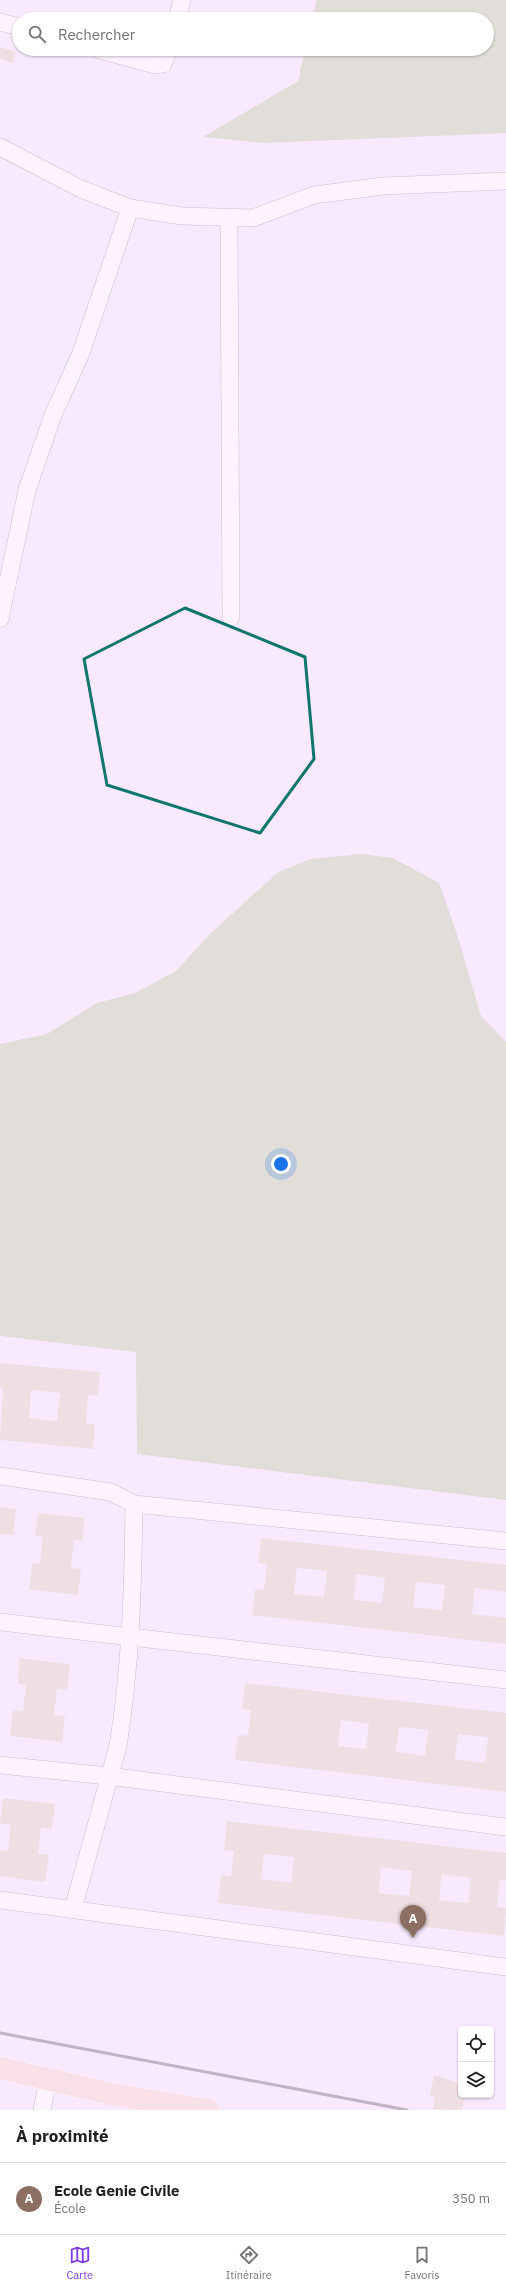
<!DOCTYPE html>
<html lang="fr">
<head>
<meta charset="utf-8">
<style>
  body { margin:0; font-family:"IBM Plex Sans",sans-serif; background:#f2f2f2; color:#202124 }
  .controls { position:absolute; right:12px; bottom:12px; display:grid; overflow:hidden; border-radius:6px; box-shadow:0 1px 3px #0004 }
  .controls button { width:36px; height:36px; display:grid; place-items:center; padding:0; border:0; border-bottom:1px solid #e0e0e0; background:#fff; color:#202124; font:20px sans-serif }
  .you { position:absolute; left:281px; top:1164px; width:14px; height:14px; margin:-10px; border:3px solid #fff; border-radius:50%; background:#1a73e8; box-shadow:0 0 0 6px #1a73e833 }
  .badge { display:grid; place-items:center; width:26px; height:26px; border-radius:50%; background:#7c3aed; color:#fff; font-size:13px; font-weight:700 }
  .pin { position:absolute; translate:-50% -33px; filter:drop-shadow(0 1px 2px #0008) }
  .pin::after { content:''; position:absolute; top:21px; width:14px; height:12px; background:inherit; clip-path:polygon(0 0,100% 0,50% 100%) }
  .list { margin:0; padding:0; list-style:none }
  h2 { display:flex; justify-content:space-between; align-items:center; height:52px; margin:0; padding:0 16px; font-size:17px }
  h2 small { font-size:13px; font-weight:400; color:#757577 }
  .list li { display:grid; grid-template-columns:26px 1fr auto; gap:12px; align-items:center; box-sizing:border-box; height:72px; padding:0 16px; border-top:1px solid #e0e0e0 }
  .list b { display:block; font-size:15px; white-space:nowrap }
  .list p { margin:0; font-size:13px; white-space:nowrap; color:#757577 }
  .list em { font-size:13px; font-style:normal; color:#757577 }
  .icon { flex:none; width:22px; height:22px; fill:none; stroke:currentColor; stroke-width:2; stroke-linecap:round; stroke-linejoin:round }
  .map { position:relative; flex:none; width:506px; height:2110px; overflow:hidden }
  .search { position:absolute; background:#fff; box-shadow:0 1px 3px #0004; left:12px; right:12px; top:12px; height:44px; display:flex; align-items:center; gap:10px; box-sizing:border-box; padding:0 14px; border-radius:22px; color:#757577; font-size:15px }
  .sheet { height:124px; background:#fff }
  nav { display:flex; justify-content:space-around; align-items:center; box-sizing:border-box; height:56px; border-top:1px solid #e0e0e0; background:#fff; font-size:11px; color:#757577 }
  nav a { display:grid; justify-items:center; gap:2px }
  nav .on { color:#7c3aed }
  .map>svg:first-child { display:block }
</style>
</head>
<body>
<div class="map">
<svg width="506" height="2110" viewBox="0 0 506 2110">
  <rect width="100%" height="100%" fill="#f9e9fe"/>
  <g fill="#c3cead">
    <path d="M316,0h190v133l-243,10 -60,-6 95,-56 7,-32h182v-30h-175z"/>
    <path d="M361,854l32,4 46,25 17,48 25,85 25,26v458l-369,-46 -1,-102 -136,-16v-292l47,-10 50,-31 38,-10 41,-22 33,-36 69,-63 33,-13z"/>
  </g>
  <g fill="#e4d2c0" fill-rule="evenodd">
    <path d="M0,47l16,5 -3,11 -13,-4z"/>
    <path d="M0,1363l100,9 -2,24 -10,-1 -2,29h9l-2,25 -93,-9 3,-52h-3zM31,1390l29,3 -3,28 -28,-3z"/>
    <path d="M0,1507l16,2 -3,26 -13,-1z"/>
    <path d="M38,1513l47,5 -3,23 -8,-1 -3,28 10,1 -3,26 -49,-6 3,-26 8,1 3,-27 -8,-1z"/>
    <path d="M261,1538l245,27v27l-31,-4 -3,26 34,4v26l-254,-29 3,-26 9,1 3,-26 -9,-1zM297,1568l30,3 -3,26 -30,-3zM356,1574l29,4 -3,25 -28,-3zM416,1582l29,3 -3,25 -29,-3z"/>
    <path d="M19,1658l51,6 -3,26 -10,-1 -3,26 11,1 -3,26 -52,-6 3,-26 10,1 3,-26 -8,-1z"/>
    <path d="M245,1683l261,30v79l-271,-32 3,-25 10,1 3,-26 -9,-1zM341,1720l28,4 -3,25 -28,-3zM399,1727l29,3 -3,26 -29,-4zM458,1734l30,3 -3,26 -30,-4z"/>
    <path d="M3,1798l52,6 -3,25 -11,-1 -3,26 11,1 -4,27 -45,-6v-26l8,1 3,-26 -11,-1z"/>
    <path d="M227,1821l279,32v27l-6,-1 -3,28 9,1 -2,28 -286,-33 3,-28 10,1 3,-25 -10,-1zM264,1854l30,3 -3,26 -30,-4zM381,1867l31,4 -3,25 -30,-3zM442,1874l29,4 -3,25 -29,-3z"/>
    <path d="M434,2075l27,9v11h4l-3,15 -29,-1 2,-12 -5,-1z"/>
  </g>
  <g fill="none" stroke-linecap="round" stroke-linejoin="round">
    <defs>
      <g id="minor">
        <path d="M177,19l5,-19"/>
        <path d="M0,22l19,5"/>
        <path d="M97,49l58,16 8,-1 6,-15"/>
        <path d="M0,147l81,42 49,19 52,8 71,2 61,-23 69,-9 123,-5"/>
        <path d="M229,217l2,400"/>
        <path d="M0,619l27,-129 26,-75 28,-62 49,-145"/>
        <path d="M0,1476l111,16 23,12c-1,80 -3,162 -16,242l-45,163"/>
        <path d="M134,1504l372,37"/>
        <path d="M0,1622l506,58"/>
        <path d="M0,1765l108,11 398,51"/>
        <path d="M0,1900l506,67"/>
        <path d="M42,2110l6,-31"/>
      </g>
      <path id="major" d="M0,2068l111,26 97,16"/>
    </defs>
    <use href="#minor" stroke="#96889a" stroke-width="18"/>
    <use href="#major" stroke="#fff" stroke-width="23"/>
    <use href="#minor" stroke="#fff" stroke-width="17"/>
    <use href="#major" stroke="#f9d2ca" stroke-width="22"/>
    <path stroke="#7a717d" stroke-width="3" d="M0,2033l407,77"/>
  </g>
  <path d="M0 0H506V2110H0ZM185,608l120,49 9,102 -54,74 -153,-48 -23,-126z" fill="#f9e9fe" fill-opacity=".55" fill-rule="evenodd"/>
  <path fill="none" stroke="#0f766e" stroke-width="3" stroke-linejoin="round" d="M185,608l120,49 9,102 -54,74 -153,-48 -23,-126z"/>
</svg>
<div class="controls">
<button><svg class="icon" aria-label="locate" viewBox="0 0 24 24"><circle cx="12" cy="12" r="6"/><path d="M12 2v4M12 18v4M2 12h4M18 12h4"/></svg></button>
<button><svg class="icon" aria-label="layers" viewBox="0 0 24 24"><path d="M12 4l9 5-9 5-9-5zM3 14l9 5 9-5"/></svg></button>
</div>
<div class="you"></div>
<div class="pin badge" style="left:413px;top:1938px;background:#8d6e63">A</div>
<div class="search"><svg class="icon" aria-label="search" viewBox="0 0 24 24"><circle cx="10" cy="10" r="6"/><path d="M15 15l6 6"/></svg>Rechercher</div>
</div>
<section class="sheet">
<h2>À proximité<small></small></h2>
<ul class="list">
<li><span class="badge" style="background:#8d6e63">A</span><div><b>Ecole Genie Civile</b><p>École</p></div><em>350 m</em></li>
</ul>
</section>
<nav>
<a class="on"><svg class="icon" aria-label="map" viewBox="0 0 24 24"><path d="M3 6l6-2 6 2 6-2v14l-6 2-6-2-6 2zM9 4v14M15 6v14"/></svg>Carte</a>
<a><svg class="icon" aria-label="directions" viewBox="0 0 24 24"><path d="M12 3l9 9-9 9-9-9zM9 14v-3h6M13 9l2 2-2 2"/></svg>Itinéraire</a>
<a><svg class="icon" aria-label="saved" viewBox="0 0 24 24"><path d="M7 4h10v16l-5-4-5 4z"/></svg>Favoris</a>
</nav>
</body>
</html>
